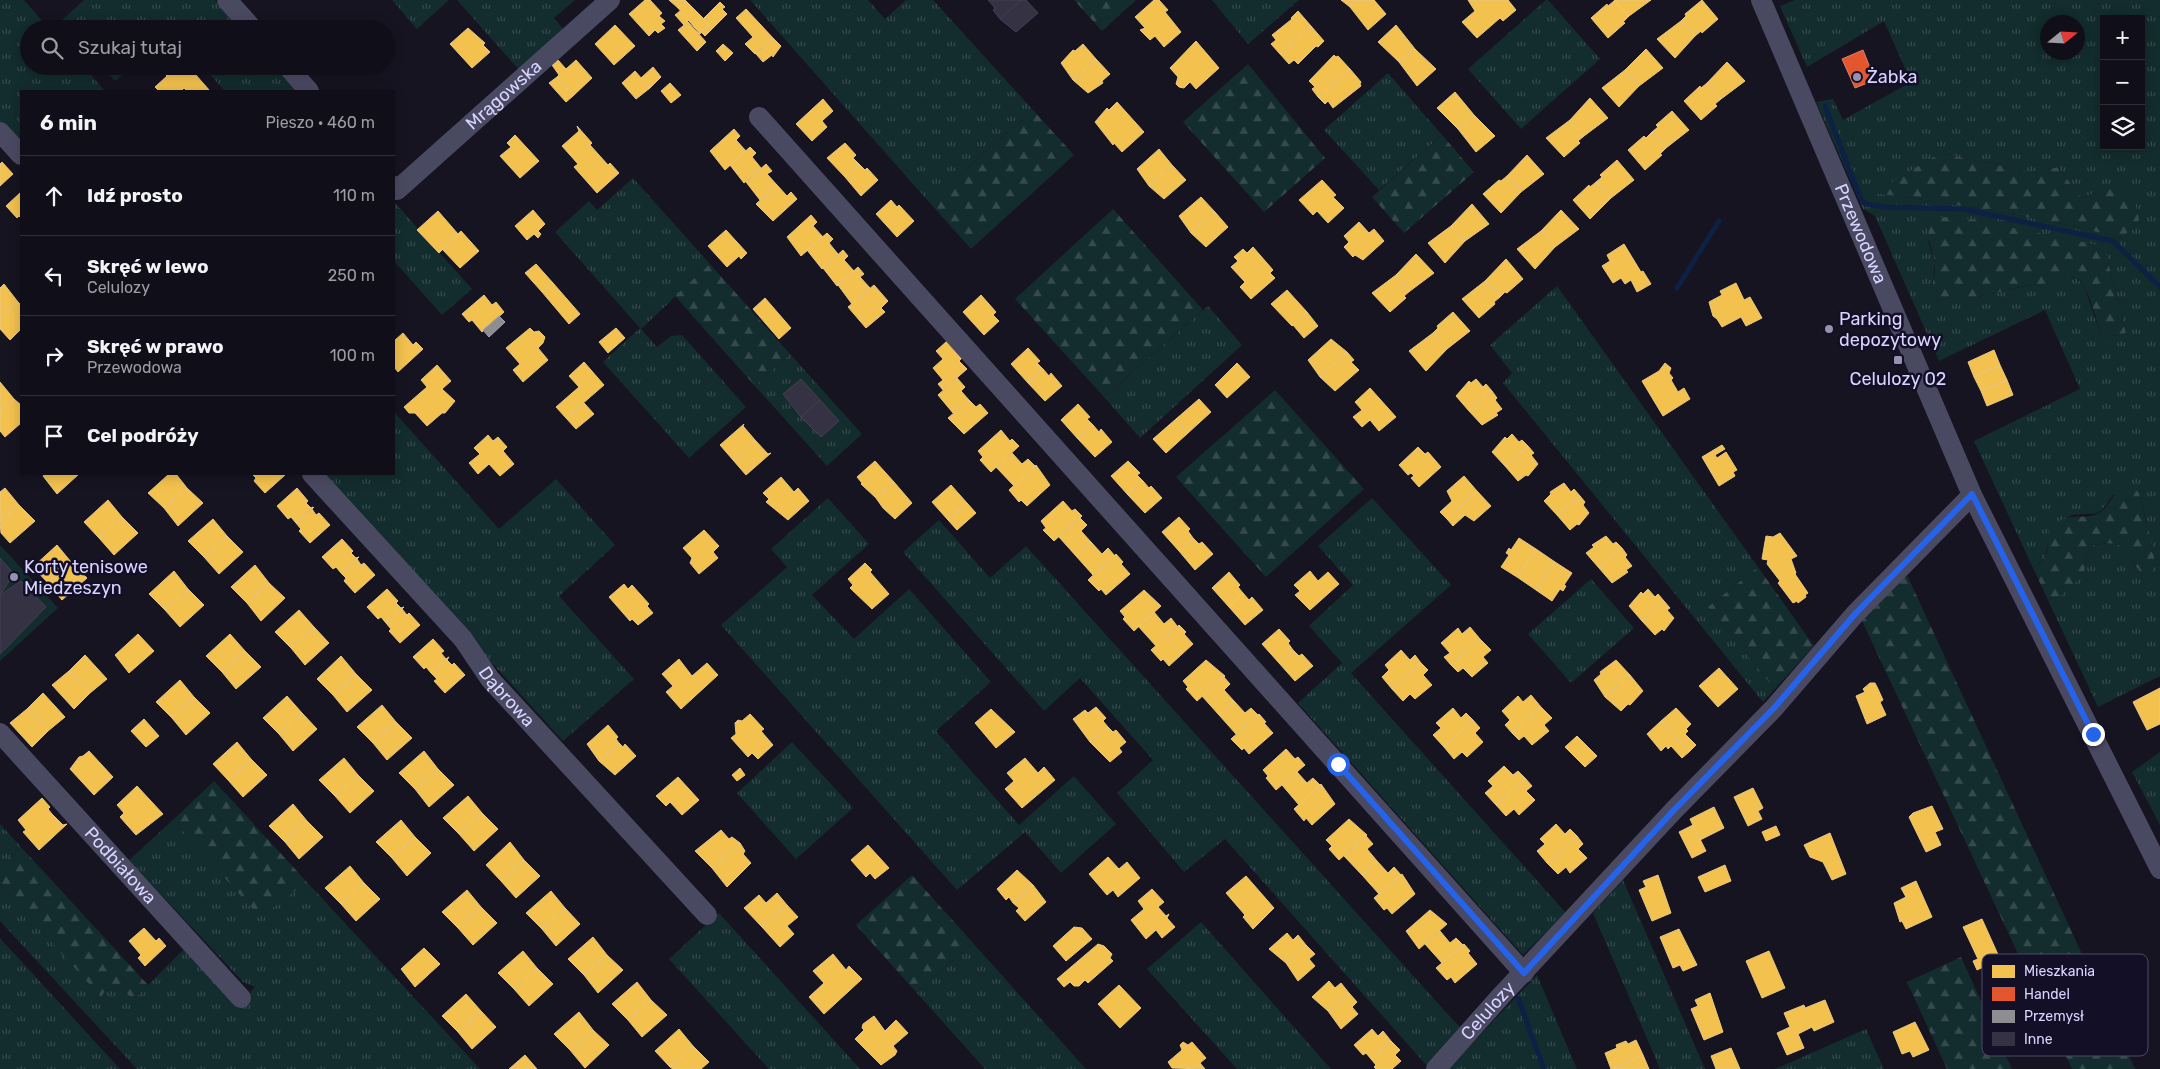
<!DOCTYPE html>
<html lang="pl">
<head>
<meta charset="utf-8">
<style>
  body { margin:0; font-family:Rubik,sans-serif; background:#1e1d26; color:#f1f3f6 }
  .controls { position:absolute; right:15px; top:15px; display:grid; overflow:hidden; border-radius:0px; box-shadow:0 2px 12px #0003 }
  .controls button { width:45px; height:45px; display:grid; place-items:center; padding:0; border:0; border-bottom:1px solid #302f38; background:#100f19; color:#f1f3f6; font:25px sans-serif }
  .compass { position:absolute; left:2040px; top:15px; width:45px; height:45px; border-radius:50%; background:#100f19; box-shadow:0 2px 12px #0003; rotate:72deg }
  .stop { position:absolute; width:15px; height:15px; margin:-11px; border:4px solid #2563eb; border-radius:50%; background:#fff }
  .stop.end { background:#2563eb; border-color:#fff; box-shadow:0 1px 5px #0008 }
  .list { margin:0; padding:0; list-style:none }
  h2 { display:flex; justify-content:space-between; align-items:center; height:65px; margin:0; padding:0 20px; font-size:21px }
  h2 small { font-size:16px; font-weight:400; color:#9c9ca2 }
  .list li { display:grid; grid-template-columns:32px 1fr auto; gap:15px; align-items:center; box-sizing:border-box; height:80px; padding:0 20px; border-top:1px solid #302f38 }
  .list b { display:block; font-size:19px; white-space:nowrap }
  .list p { margin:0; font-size:16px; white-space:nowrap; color:#9c9ca2 }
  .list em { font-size:16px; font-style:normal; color:#9c9ca2 }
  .icon { flex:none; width:28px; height:28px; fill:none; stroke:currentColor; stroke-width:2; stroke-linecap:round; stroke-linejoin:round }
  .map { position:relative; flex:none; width:2160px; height:1069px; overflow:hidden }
  .search { position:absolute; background:#100f19; box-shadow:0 2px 12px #0003; left:20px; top:20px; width:375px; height:55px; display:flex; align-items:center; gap:12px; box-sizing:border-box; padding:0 18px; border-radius:28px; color:#9c9ca2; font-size:19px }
  .panel { position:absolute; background:#100f19; box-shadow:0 2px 12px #0003; left:20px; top:90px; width:375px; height:385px; border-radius:0px }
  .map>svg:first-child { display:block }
</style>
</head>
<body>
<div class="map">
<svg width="2160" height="1069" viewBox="0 0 2160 1069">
  <defs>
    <pattern id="grass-tufts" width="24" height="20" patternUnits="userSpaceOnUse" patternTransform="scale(1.25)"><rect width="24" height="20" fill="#132c2d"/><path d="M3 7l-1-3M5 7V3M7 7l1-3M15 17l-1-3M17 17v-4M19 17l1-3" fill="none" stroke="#354a4c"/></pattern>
    <pattern id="forest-firs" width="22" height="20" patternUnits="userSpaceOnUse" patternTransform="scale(1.25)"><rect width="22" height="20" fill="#132c2d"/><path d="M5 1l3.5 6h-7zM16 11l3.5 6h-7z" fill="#354a4c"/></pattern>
  </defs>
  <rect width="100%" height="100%" fill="#161421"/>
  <g fill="url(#grass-tufts)" fill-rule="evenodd">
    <path d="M0,0h24l25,29h-20v37h54l22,25h-84v54l-21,-23z"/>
    <path d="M84,0h131l25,29h-171l-8,-8z"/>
    <path d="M392,0h57l-32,29z"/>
    <path d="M457,0h118l-21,18 10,12 -44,41z"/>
    <path d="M750,0h118l17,19 21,-19h27l100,110 -104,92z"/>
    <path d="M1212,0h87l-51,44z"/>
    <path d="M1546,0h2l52,59 -79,70 -53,-60z"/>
    <path d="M1795,0h365v676l-62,31 -50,-107 12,-4 25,-30 1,-10 7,-11c50,-7 27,15 54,32v-54l-8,-30 -26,2c-18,26 -14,16 -40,20 -7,2 -17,11 -23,15l-5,28 -12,10 -59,-127 106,-52 -35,-79 -106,51 -64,-145 -12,-7 -47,-107 17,-3 10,21 68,-38 -27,-61 -77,46 -27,-61zM2104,19h37v127h-37zM2048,22h30v30h-30zM1940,153l95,20 23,-6 24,32 19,-10 21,49c-81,-21 -164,-34 -247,-45zM1928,241l183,7 -5,6 20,79 -24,5 -18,-52 -7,-8 -8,-2 -21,10 -18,-1 -52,12 -45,-18 2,-16z"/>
    <path d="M102,66h30l-17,15z"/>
    <path d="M202,66h71l23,25h-71z"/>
    <path d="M1388,73l54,62 -63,55 -55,-60z"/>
    <path d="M633,178l77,86 -69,65 16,18 14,-11 11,-1 64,72 -57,51 -86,-96 37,-34 -85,-96 34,-31 8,9z"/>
    <path d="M396,204l76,85 -30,26 -48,-54v-56z"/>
    <path d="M1557,286l201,281 -50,40 67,82 -12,13 -260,-319 9,-10 -22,-28z"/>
    <path d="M1208,306l34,39 -102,93 -36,-41z"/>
    <path d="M790,354l72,80 -35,32 -72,-80z"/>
    <path d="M394,412l105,117 57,-50 59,66 -56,51 75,83 -71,62 -243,-267h74z"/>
    <path d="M828,498l41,46 -57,51 42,44 55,-50 82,93 -55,49 83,94 55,-49 42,48 -55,49 -36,-41 -68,58 -236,-265 66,-58 -16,-18z"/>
    <path d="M1372,498l79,87 -100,88 215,240 -43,42 -225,-252 44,-40 -33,-37 44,-41 -35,-39z"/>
    <path d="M939,520l51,58 36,-32 427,474 7,7 -32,40 -203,-228 -41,33 -67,-79 36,-33 -73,-82 -36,33 -141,-159z"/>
    <path d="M1591,579l43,49 -63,55 -43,-49z"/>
    <path d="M792,742l61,66 -57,51 -59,-66z"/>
    <path d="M2160,752v73l-28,-53z"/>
    <path d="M173,820l87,96 47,-34 173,187h-343l-137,-148v-36l101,111 4,-5 12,-4 14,10 6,-1 50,-50 53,56 15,-15 -12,-5 -114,-122z"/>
    <path d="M0,824l21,23 -21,19z"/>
    <path d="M1623,880l82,189h-45l-67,-156z"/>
    <path d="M719,913l141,156h-91l-100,-110z"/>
    <path d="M1201,922l130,147h-94l-90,-100z"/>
    <path d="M0,938l120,131h-120z"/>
    <path d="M973,943l113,126h-101l-69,-77z"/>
    <path d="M1537,975l40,94h-129z"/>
    <path d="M1866,1029l18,40h-109z"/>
  </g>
  <g fill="url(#forest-firs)">
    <path d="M1074,0h62l-34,31z"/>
    <path d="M1248,64l77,94 -61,54 -81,-90z"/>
    <path d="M1033,110l41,45 -103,94 -42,-47z"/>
    <path d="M1442,135l32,37 -70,61 -32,-36z"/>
    <path d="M1940,153l95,20 23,-6 24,32 19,-10 31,-1 7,32 -17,18c-82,-21 -164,-34 -248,-45z"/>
    <path d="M1113,209l90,101 -99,87 -89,-98z"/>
    <path d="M1933,217h27l152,31 -6,6 20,79 -24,5c-5,-14 -13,-52 -25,-60 -9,-5 -19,6 -28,8 -6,1 -13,-1 -19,-1 -18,2 -81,25 -94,10 -7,-9 0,-20 -1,-30 -3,-24 -11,-20 -2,-48z"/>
    <path d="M710,264l80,90 -35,32 -80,-90z"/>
    <path d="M1275,390l89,99 -98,88 -90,-100z"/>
    <path d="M2131,486l8,7 15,59v15l-7,11c-26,-20 -8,-40 -54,-33l-7,11 -2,19 -24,21 -12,4 -15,-32c3,-3 10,-7 12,-10 5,-9 0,-23 7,-30 15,-19 31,-6 47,-15 14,-9 10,-21 32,-27z"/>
    <path d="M1758,567l56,79 -39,43 -67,-82z"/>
    <path d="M1907,575l228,494h-63l-210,-448z"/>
    <path d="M214,781l93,101 -47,35 -87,-97z"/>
    <path d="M21,847l127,138 -11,11 -6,1 -14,-10 -12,4 -4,6 -101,-112v-19z"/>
    <path d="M912,875l61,68 -57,49 -60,-67z"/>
    <path d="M1961,957l51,112h-65l-40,-87z"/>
  </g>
  <path fill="#132c2d" d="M0,545l58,63 -58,53z"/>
  <g fill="#f2c14e" stroke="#eac783">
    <path d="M645,0h5l12,13 -3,3 6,5 -4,3 4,4 -7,5 -3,-3 -6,6 -20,-22z"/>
    <path d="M669,0h16l1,1 -8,7z"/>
    <path d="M1154,0h5l9,10 -3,2 16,20 -17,15 -9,-11 -5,4 -10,-10 5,-2 -10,-11z"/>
    <path d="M1341,0h17l-8,7z"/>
    <path d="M1358,0h16l12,14 -18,16 -18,-23z"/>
    <path d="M1468,0h40l8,10 -13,11 -3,-3 -23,20 -15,-16 13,-11z"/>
    <path d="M1651,0l-22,16 -15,-15 1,-1z"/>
    <path d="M1702,0l16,19 -16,14 -1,-2 -6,5 -14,-15 5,-5 -1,-2z"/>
    <path d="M686,1l23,23 -9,10 -22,-26z"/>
    <path d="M1614,1l15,15 -6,6 2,1 -17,15 -17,-20 16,-14 1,2z"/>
    <path d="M720,2l5,5 -3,2 5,5 -22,22 -4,-4 8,-8 -5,-6z"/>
    <path d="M746,9l27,29 -18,16 -10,-10 8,-7 -17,-19z"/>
    <path d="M680,11l9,9 -5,5 -9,-10z"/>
    <path d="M1298,11l13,15 -31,28 -9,-10 5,-4 -4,-5 20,-16 -1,-1z"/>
    <path d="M1681,21l14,15 -20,22 -18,-19z"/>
    <path d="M688,22l18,20 -9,9 -19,-21z"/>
    <path d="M615,25l20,21 -21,19 -19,-21z"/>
    <path d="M1396,25l19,24 -16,13 -21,-20z"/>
    <path d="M1311,26l13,15 -6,6 -2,-1 -18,18 -4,-4 -5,4 -9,-10z"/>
    <path d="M468,28l17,15 -2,2 7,7 -18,16 -22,-24z"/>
    <path d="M773,38l8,8 -8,11 -1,-2 -9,7 -7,-8z"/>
    <path d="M1196,41l23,27 -23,21 -6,-7 -6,6 -5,-1 -3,-3 2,-7 -8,-9z"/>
    <path d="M723,44l10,9 -8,8 -9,-10z"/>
    <path d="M1083,44l13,15 -23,21 -12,-17 12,-13 2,1z"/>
    <path d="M1415,49l21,20 -19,17 -18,-24z"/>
    <path d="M1646,49l17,19 -24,18 -14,-16z"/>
    <path d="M1334,55l2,2 2,-1 12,13 -32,28 -6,-8 3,-2 -6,-6z"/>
    <path d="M1096,59l14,15 -8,7 1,2 -15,10 -15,-13z"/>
    <path d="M558,60l8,9 10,-9 16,18 -19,18 -16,-19 2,-2 -7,-10z"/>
    <path d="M1727,62l18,19 -24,18 -14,-16z"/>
    <path d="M164,66h24l22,25h-23l-3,-3 -3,3h-22l-4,-4 12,-11 -7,-7z"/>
    <path d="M653,67l8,10 -11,11 -9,-10z"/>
    <path d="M1350,69l11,13 -1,2 1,2 -28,22 -5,-7 -3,3 -7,-7z"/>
    <path d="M1625,70l14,16 -20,21 -17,-19z"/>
    <path d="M635,71l15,17 -14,11 -14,-16z"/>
    <path d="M557,77l16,19 -7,6 -17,-19z"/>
    <path d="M670,83l11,12 -10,8 -10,-12z"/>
    <path d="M1707,83l14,16 -6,5 2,2 -16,14 -17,-19 16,-15 1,2z"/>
    <path d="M1455,92l19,23 -16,14 -21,-21z"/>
    <path d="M1590,98l18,20 -24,18 -14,-16z"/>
    <path d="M823,99l10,12 -11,10 5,6 -15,14 -16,-17z"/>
    <path d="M1117,102l27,30 -22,20 -8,-9 -1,2 -18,-23 12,-14 2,2z"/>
    <path d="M1672,111l17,19 -23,18 -14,-16 6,-5 -2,-2z"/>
    <path d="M1474,115l21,21 -19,16 -18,-23z"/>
    <path d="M1570,120l14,16 -6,5 2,2 -16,14 -18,-19z"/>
    <path d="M577,126l15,17 -2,2 18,20 2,-2 9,10 -22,20 -23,-26 4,-3 -16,-18 17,-15z"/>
    <path d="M734,129l6,7 -4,4 10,11 -21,19 -15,-19z"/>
    <path d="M1652,132l14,16 -6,6 2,1 -17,15 -17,-20 16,-14 2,2z"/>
    <path d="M515,135l24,26 -19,17 -20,-22 11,-9 -4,-4z"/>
    <path d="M845,143l11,12 -3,3 6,6 -14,13 -18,-19z"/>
    <path d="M750,147l6,6 -4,4 9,11 -17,15 -14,-18z"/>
    <path d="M1159,149l13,16 -23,21 -12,-17z"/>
    <path d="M1527,155l17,19 -23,18 -14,-16z"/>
    <path d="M1617,160l17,20 -23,18 -15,-16 6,-5 -2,-2z"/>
    <path d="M2,162l11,12 -13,12v-22z"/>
    <path d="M766,164l6,7 -5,3 10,11 -17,15 -14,-18z"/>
    <path d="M859,164l6,6 2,-2 11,12 -17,16 -16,-19z"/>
    <path d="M1172,165l14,15 -22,19 -15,-13z"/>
    <path d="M1507,176l14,16 -20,21 -18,-19 16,-14 2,1z"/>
    <path d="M1322,180l14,15 -3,2 11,11 -16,15 -11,-12 -4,4 -14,-15z"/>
    <path d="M1596,182l15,16 -21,21 -17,-19 16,-15 1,2z"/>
    <path d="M777,185l10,11 4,-4 6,7 -24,22 -17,-17z"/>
    <path d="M21,192v26l-2,-2 -2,2 -11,-12z"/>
    <path d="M1201,197l14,15 -24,21 -12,-17z"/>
    <path d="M891,200l6,7 2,-2 15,16 -17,16 -21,-23z"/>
    <path d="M1472,204l17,20 -24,17 -14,-15z"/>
    <path d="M533,210l12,14 -7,7 3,3 -3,4 -4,-4 -7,6 -12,-14z"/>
    <path d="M1561,210l18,19 -24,18 -14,-16z"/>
    <path d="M438,211l20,23 -19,19 -22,-23z"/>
    <path d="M1215,212l13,15 -22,20 -15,-14z"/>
    <path d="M811,215l6,7 -4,4 10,11 -22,19 -14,-19z"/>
    <path d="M1359,222l10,11 5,-4 10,12 -21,19 -8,-5 -2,2 -9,-10 5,-5 -5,-6z"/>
    <path d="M1451,226l14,15 -20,22 -17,-20z"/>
    <path d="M726,230l21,23 -6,6 -2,-3 -12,11 -19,-21z"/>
    <path d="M461,231l18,20 -19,17 -18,-19z"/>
    <path d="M1541,231l14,16 -20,22 -18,-20z"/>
    <path d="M827,233l6,6 -4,4 9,11 -16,15 -15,-19z"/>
    <path d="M1624,244l17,28 2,-1 8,13 -14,8 -6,-12 -6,4 -4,-6 -8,5 -11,-17 8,-5 -3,-6z"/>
    <path d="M1253,247l20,23 -3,3 5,5 -24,21 -11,-12 5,-5 -14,-15 7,-6 -4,-4 9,-8 4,4z"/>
    <path d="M843,250l5,6 -4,4 10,11 -17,15 -14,-18z"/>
    <path d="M1416,254l18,19 -24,18 -14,-16z"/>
    <path d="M1506,259l17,20 -16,14 -2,-1 -5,5 -15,-16z"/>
    <path d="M536,264l17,19 -11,9 -17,-19z"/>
    <path d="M858,267l6,7 -4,3 10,11 -18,16 -14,-19z"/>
    <path d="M1396,275l14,16 -6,5 2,2 -16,14 -18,-19z"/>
    <path d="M1485,281l15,16 -6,5 1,2 -16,14 -17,-19z"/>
    <path d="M553,283l27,31 -11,10 -27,-32z"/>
    <path d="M1736,283l8,17 6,-3 12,21 -16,8 -5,-9 -19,10 -5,-8 -4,-3 -4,-14 13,-7 -2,-4z"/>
    <path d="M4,284l14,18 -18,16v-30z"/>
    <path d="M874,285l14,16 -7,7 4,4 -19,16 -18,-21z"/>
    <path d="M1287,290l20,22 -15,14 -21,-22z"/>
    <path d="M484,295l8,10 4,-3 8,10 -22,20 -10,-12 -3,2 -7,-8z"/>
    <path d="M981,295l15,17 -3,3 6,6 -15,14 -21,-23z"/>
    <path d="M765,298l26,30 -12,11 -26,-30z"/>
    <path d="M18,302l3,3v24l-11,11 -10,-11v-11z"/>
    <path d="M1307,312l11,14 -14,12 -11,-13z"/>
    <path d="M1453,312l17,19 -23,18 -14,-16 5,-5 -1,-2z"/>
    <path d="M530,328l4,4 5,-1 6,6 -2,6 -5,5 10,12 -25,22 -10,-12 7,-6 -14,-16z"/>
    <path d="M616,328l9,10 -17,15 -9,-11z"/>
    <path d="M403,333l10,12 3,-3 7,7 -25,23 -4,-5v-26z"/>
    <path d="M1433,333l14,16 -21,22 -17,-20z"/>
    <path d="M1331,339l16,13 -27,25 -12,-17z"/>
    <path d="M947,341l15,17 -3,3 8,8 -24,21 -5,-6 5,-4 -10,-12 10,-9 -7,-8z"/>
    <path d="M1028,348l12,13 -3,2 6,6 -15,14 -17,-19z"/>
    <path d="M1994,350l6,15 -26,12 -6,-15z"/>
    <path d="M1347,352l7,8 -3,2 8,8 -24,21 -15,-14z"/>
    <path d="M584,362l20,23 -38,33 -10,-11 23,-20 -10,-11z"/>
    <path d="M1237,363l13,14 -23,21 -12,-13z"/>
    <path d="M1665,363l6,5 -2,5 4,5 -2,2 7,12 6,-4 6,11 -27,17 -21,-35 17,-10z"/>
    <path d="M437,365l14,16 -9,8 13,12 -10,12h-3l-15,13 -12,-13h-6l-5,-6 23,-20 -6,-7z"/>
    <path d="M2000,365l7,15 -26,11 -7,-14z"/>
    <path d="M1043,369l6,7 2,-3 11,13 -17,15 -17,-18z"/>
    <path d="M957,378l8,9 -4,4 8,9 -16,13 -15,-18z"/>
    <path d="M1476,379l7,8 3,-3 6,7 -23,20 -13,-15 13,-15 2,2z"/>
    <path d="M2007,380l6,15 -26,11 -6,-15z"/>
    <path d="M0,382l14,17 -14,13z"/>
    <path d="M1370,388l26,29 -17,14 -9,-11 -8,7 -9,-10 9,-7 -7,-8z"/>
    <path d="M1492,391l5,7 -2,2 7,9 -6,4 2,2 -16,10 -13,-14z"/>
    <path d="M14,399l7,6v18l-16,14 -5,-6v-19z"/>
    <path d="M1199,399l12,13 -23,21 -12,-14z"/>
    <path d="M969,400l7,7 4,-3 8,9 -24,21 -16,-16z"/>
    <path d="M584,403l10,11 -18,15 -10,-11z"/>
    <path d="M1078,404l12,13 -3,2 6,6 -15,14 -17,-19z"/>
    <path d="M1176,419l12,14 -22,20 -13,-14z"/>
    <path d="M744,424l-1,2 12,14 -22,20 -13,-15z"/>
    <path d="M1093,425l6,7 2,-3 11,13 -17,15 -17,-18z"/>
    <path d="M1001,430l9,11 2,-2 7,7 -28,26 -11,-12 3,-3 -5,-6z"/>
    <path d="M1512,434l7,8 3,-2 6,6 -23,20 -13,-14 13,-15 2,2z"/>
    <path d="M488,435l5,6 5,-4 9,10 -4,4 11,13 -14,12 -11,-12 -11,10 -9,-11 11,-9 -6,-6z"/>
    <path d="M755,440l13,14 3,-1 -25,22 -13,-15z"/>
    <path d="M1722,445l3,4 -10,6 2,3 9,-6 11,18 -4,2 2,4 -16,10 -17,-29z"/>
    <path d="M1528,446l6,7 -3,2 7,9 -10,12 -2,-1 -8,6 -13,-15z"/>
    <path d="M1418,447l7,7 3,-2 13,15 -22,20 -8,-9 3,-2 -3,-3 -3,2 -9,-10z"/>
    <path d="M1012,453l10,11 6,-5 7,7 -21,20 -18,-19z"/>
    <path d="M875,461l19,21 -18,16 -15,-14 1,-1 -5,-6z"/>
    <path d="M1128,461l12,12 -3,2 6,6 -15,14 -17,-19z"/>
    <path d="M1036,465l14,20 -23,21 -6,-6 -2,2 -10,-12z"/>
    <path d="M46,474h33l-22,20 -14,-18z"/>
    <path d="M169,474h7l11,14 -23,20 -16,-15z"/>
    <path d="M252,474h32l1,1 -20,18 -11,-12 2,-3z"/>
    <path d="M1464,476l13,15 -30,28 -7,-7 12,-11 -5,-10z"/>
    <path d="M781,477l13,15 4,-4 11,13 -21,19 -22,-18 3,-3 -6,-6z"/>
    <path d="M1143,481l6,7 2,-2 11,12 -17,15 -17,-18z"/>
    <path d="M894,482l18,21 -17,16 -12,-11 -7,-10z"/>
    <path d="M1564,483l7,9 3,-3 6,7 -23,19 -13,-14 7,-7 -1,-2z"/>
    <path d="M951,485l16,18 -19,17 -16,-18z"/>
    <path d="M5,488l14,17 -19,17v-30z"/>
    <path d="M187,488l16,15 -25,23 -14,-18z"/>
    <path d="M297,488l11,13 -2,2 5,5 2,-1 -17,16 -5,-6 -3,2 -11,-13z"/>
    <path d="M1477,491l14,15 -17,15 -9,-6 -12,11 -6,-7z"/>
    <path d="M1580,496l5,6 -2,3 6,8 -10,12 -2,-1 -7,6 -13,-15z"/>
    <path d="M108,500l14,17 -23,21 -15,-16z"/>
    <path d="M1063,501l9,10 3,-2 7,7 -28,25 -11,-11 3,-2 -5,-7z"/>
    <path d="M967,503l9,10 -19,17 -9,-10z"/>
    <path d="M19,505l16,16 -25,22 -9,-10 -1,-11z"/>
    <path d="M314,507l-2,2 4,6 3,-2 11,12 -20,18 -11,-12 2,-2 -5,-6z"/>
    <path d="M122,517l16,16 -24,22 -15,-17z"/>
    <path d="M1179,517l11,12 -2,2 5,7 -14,13 -17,-19z"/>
    <path d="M1080,518l7,7 -6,6 10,11 -15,14 -17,-19z"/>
    <path d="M213,519l14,17 -23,21 -16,-16z"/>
    <path d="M704,530l15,16 -6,6 5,6 -19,16 -9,-11 2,-5 -9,-10z"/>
    <path d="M1780,533l17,23 -6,3 5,14 -1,1 13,19 -3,2 1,2 -8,6 -1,-2 -4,2 -15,-20 2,-2 -13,-17 1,-4 -6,-1 4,-23 7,1z"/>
    <path d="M227,536l16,16 -24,22 -15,-17z"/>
    <path d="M1606,536l7,8 3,-2 6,6 -23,20 -13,-15 8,-6 -2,-2z"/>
    <path d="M1193,538l6,6 3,-2 11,12 -18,16 -16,-19z"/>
    <path d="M1519,538l17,11 -19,28 -16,-10 8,-12 -3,-2 3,-5 2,2z"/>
    <path d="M342,539l11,12 -2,2 5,5 3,-1 -18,16 -5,-6 -3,2 -11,-12z"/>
    <path d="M1091,542l11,12 6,-6 7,8 -22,19 -17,-19z"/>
    <path d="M57,545l14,17 -23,21 -15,-16z"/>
    <path d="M1622,548l5,7 -2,2 7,9 -6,4 2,2 -16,11 -13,-15z"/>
    <path d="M1536,549l19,13 -19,28 -19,-13z"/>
    <path d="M1116,554l7,8 -2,2 9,10 -24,21 -5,-6 -2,2 -11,-11z"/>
    <path d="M359,557l-2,2 4,6 3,-2 11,12 -20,18 -11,-12 2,-3 -5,-5z"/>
    <path d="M71,562l16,16 -25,22 -14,-17z"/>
    <path d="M1555,562l17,11 -8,12 2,1 -3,5 -3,-2 -8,12 -16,-11z"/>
    <path d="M865,563l7,7 -2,2 19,22 -17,15 -22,-21 3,-3 -5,-6z"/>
    <path d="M255,565l14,18 -22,20 -16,-16z"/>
    <path d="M174,571l14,18 -23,21 -16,-16z"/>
    <path d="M1310,571l8,10 10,-9 11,12 -29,26 -15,-15 5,-4 -6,-6z"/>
    <path d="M1229,572l11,13 -2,2 5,6 -14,14 -17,-19z"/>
    <path d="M269,583l16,15 -24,23 -14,-18z"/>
    <path d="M624,584l4,5 4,-4 17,19 -2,2 6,7 -15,12 -6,-6 -2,2 -21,-24z"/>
    <path d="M188,589l16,16 -24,22 -15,-17z"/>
    <path d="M387,589l11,12 -2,2 5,5 3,-1 -18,16 -5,-6 -3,2 -11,-12z"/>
    <path d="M1648,589l7,8 3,-3 6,7 -22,20 -13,-15 12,-14 2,2z"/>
    <path d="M1144,590l17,16 -27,25 -11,-12 2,-2 -5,-6z"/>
    <path d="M1243,593l6,7 3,-3 11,13 -18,15 -16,-18z"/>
    <path d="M1664,601l6,7 -3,2 7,8 -10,13 -2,-2 -7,6 -13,-14z"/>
    <path d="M404,607l-2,2 5,6 2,-2 11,12 -20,18 -11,-12 2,-2 -5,-6z"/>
    <path d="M299,610l15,17 -23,21 -16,-16z"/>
    <path d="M1154,612l10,12 7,-6 6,8 -21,20 -18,-20z"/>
    <path d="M1179,625l7,7 -2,2 9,10 -24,22 -6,-7 -2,2 -10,-11z"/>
    <path d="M314,627l15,16 -24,22 -14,-17z"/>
    <path d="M1470,627l10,12 -29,26 -7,-8 6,-4 -9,-10 17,-15 4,6z"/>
    <path d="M1279,629l11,12 -2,2 5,7 -14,13 -17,-19z"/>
    <path d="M138,634l16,17 -25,22 -14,-18z"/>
    <path d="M230,634l15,17 -23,21 -16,-16z"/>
    <path d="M433,639l11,12 -3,2 5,6 3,-2 -18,16 -5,-6 -2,2 -11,-12z"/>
    <path d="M1480,639l11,11 -8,7 5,6 -16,14 -9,-9 -5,4 -7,-7z"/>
    <path d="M1293,650l6,6 3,-2 11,12 -18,15 -16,-18z"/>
    <path d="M1401,650l9,10 5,-5 6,8 -29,26 -10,-12 7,-7 -4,-5z"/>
    <path d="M245,651l16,16 -25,22 -14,-17z"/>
    <path d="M85,655l22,24 -17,14 -21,-22z"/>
    <path d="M341,656l15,18 -23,21 -16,-16z"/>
    <path d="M449,657l-2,3 5,5 2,-2 11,12 -20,18 -11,-12 3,-2 -6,-6z"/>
    <path d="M679,659l13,17 15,-13 11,12 -37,34 -15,-17 7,-6 -11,-12z"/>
    <path d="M1206,660l19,16 -28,25 -11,-12 2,-2 -5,-6z"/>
    <path d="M1616,660l14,15 -25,22 -11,-17 7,-6 -1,-2z"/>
    <path d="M1421,663l7,7 -5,5 9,10 -17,14 -5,-5 -7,7 -11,-12z"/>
    <path d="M1719,668l19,21 -20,18 -19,-21z"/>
    <path d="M69,671l21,22 -16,16 -22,-24z"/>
    <path d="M356,674l16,16 -25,22 -14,-17z"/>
    <path d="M1630,675l13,16 -13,14 -2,-1 -7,7 -16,-14z"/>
    <path d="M1223,676l7,8 -6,6 10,11 -15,14 -17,-19z"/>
    <path d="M180,680l14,17 -22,21 -16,-16z"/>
    <path d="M1870,683h5l3,6 5,11 -3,2 6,13 -19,9 -11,-28 9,-4 -2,-3z"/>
    <path d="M2160,688v36l-13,6 -14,-28z"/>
    <path d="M43,693l22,24 -17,14 -21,-22z"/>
    <path d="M1531,695l10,12 -29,26 -7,-8 5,-5 -8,-9 16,-15 5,6z"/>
    <path d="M287,696l15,17 -23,21 -16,-16z"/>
    <path d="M194,697l16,16 -24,22 -14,-17z"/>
    <path d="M1234,701l11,12 6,-5 7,7 -22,19 -17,-19z"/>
    <path d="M382,705l14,17 -23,21 -16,-16z"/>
    <path d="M1096,707l10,11 -3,3 5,6 -18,15 -17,-23 12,-9 3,3z"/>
    <path d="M1541,707l11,11 -8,7 5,6 -17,14 -8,-9 -5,4 -7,-7z"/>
    <path d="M1453,708l8,10 5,-5 7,7 -29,27 -11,-12 8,-7 -5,-5z"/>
    <path d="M1676,708l15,16 -5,5 2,2 -3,3 11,11 -7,7 -28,-31z"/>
    <path d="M27,709l21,22 -16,16 -22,-24z"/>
    <path d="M991,709l24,23 -19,16 -21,-25z"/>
    <path d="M302,713l15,16 -24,22 -14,-17z"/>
    <path d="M750,714l14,15 -3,2 12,14 -15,14 -6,-6 -4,4 -17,-19 5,-4 -1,-11 3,-3 4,1z"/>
    <path d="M1259,714l7,8 -2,1 9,10 -24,21 -5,-6 -2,2 -11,-11z"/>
    <path d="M144,719l15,17 -13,11 -15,-16z"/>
    <path d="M1473,720l7,8 -5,5 8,9 -16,15 -5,-5 -8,7 -10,-12z"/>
    <path d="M1661,721l28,31 -7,6 -11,-12 -3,3 -2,-3 -5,5 -14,-17z"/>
    <path d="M396,722l16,16 -25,22 -14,-17z"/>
    <path d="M608,725l10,12 -2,2 3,4 -20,18 -12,-17z"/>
    <path d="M1108,727l5,5 3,-2 10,12 -7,6 3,4 -12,10 -20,-20z"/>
    <path d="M1577,736l20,20 -12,11 -20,-20z"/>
    <path d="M237,742l14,17 -23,21 -15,-16z"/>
    <path d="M619,743l4,4 2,-3 11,12 -21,19 -16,-14z"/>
    <path d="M1286,749l9,10 3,-2 7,8 -29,25 -10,-12 2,-2 -5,-6z"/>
    <path d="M89,751l24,26 -19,18 -24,-26 9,-12 4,-1z"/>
    <path d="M424,751l14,18 -23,20 -16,-16z"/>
    <path d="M344,758l14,17 -23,21 -16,-16z"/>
    <path d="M1025,758l13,15 6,-6 11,13 -33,28 -17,-19 9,-8 -7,-8z"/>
    <path d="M251,759l16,16 -24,22 -15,-17z"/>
    <path d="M1504,766l9,9 5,-4 7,7 -29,27 -11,-12 8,-7 -5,-5z"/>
    <path d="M740,768l5,7 -8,6 -5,-6z"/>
    <path d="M438,769l16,16 -25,22 -14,-18z"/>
    <path d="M1297,772l10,11 6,-5 7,7 -21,20 -17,-20z"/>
    <path d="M358,775l16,16 -24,22 -15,-17z"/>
    <path d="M678,777l21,23 -17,15 -12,-13 -4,4 -10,-10z"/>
    <path d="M1525,778l7,8 -6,5 9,9 -16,15 -5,-6 -8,7 -10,-11z"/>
    <path d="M1321,784l14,20 -23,21 -6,-7 -2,3 -10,-12z"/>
    <path d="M137,786l26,28 -27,21 -16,-18 4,-4 -7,-8z"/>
    <path d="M1753,788l10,20 -5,3 4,8 -14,7 -14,-29z"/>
    <path d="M468,796l14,17 -23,21 -16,-16z"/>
    <path d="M42,798l8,9 -2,2 4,5 11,11 4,-1 -28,26 -16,-18 3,-2 -8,-10z"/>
    <path d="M293,804l14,17 -22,21 -16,-16z"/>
    <path d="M1932,806l11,23 -8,3 6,13 -15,7 -17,-35 4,-4z"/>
    <path d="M1714,807l10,21 -24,12 -10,-21z"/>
    <path d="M482,813l16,16 -24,22 -15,-17z"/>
    <path d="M1349,819l18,16 -28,25 -10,-11 3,-3 -6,-6z"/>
    <path d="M401,820l14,17 -23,21 -16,-16z"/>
    <path d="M307,821l16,16 -24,22 -14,-17z"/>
    <path d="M1556,824l9,10 5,-5 7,7 -30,27 -10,-12 8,-7 -5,-5z"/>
    <path d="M1693,825l13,26 -14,7 -13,-26z"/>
    <path d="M1776,826l4,9 -14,6 -4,-9z"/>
    <path d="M721,830l8,9 3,-2 8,6 -28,25 -17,-17z"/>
    <path d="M1830,833l16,41 -14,6 -9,-18 -13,-5 -6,-12z"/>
    <path d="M1366,836l7,8 -6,5 10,12 -15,14 -18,-19z"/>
    <path d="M1577,836l6,8 -5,5 9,9 -17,15 -4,-6 -8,7 -11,-11z"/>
    <path d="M415,837l16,16 -24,23 -15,-18z"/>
    <path d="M510,842l14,18 -23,21 -15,-16z"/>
    <path d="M740,843l5,8 -2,3 8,9 -24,24 -15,-19z"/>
    <path d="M868,845l21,23 -14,11 -5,-6 -4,4 -15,-17z"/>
    <path d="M1108,857l11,12 8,-7 13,16 -22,19 -5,-7 -6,5 -18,-21z"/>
    <path d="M524,860l16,16 -24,22 -15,-17z"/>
    <path d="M1377,861l11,12 6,-6 7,8 -22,19 -17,-19z"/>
    <path d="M1725,865l6,16 -26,11 -7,-15z"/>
    <path d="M350,866l14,17 -23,21 -16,-16z"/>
    <path d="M1017,870l16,15 -20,18 -4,-6 -3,3 -9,-11z"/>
    <path d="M1402,874l13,20 -23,20 -5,-6 -3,2 -10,-12z"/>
    <path d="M1658,875l13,38 -19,8 -13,-31 7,-3 -3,-6z"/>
    <path d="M1246,876l28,32 -21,21 -10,-12 2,-2 -19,-22z"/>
    <path d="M1916,881l16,36 -26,12 -4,-8 -2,1 -6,-19 12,-6 -5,-9z"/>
    <path d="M364,883l16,16 -24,22 -15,-17z"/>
    <path d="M1033,885l13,17 -21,19 -9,-10 3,-3 -6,-5z"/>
    <path d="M1152,889l12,13 -6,5 8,9 3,-2 -2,4 8,9 -13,11 -6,-8 -10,9 -15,-19 13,-11 -6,-8z"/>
    <path d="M467,890l14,17 -23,21 -16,-16z"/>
    <path d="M551,891l14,17 -23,21 -16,-16z"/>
    <path d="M777,893l10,12 -25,22 -18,-19 15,-13 7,8z"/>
    <path d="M787,905l11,12 -11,9 7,8 -14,13 -18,-20z"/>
    <path d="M481,907l16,16 -24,22 -15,-17z"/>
    <path d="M565,908l15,16 -24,22 -14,-17z"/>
    <path d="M1430,910l17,14 -28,25 -13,-18z"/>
    <path d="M1982,919l18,40 -23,11 -4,-9 5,-2 -15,-32z"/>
    <path d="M1074,927l8,1 10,11 -26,22 -13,-15z"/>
    <path d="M144,928l12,13 3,-3 7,8 -21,20 -7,-8 3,-3 -12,-14z"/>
    <path d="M1679,929l18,36 -14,6 -3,-6 -7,3 -13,-31z"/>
    <path d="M1440,931l10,12 6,-5 7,7 -21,18 -17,-19z"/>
    <path d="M1287,933l6,7 5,-5 8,10 -20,18 -17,-14z"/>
    <path d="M593,937l14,18 -23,20 -16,-16z"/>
    <path d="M1098,944l6,2 8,8 -2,4 3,3 -25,22 -3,-3 -6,6h-5l-4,-4 -6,5 -7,-8z"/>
    <path d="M1464,944l6,7 -2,2 9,11 -22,19 -4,-6 -4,3 -11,-12z"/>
    <path d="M1306,945l9,9 -6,5 6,7 -17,15 -12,-18z"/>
    <path d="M424,948l16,16 -25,23 -14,-18z"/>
    <path d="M523,951l14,17 -23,21 -16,-16z"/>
    <path d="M1769,951l16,37 -23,10 -16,-37z"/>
    <path d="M833,954l13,16 3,-4 13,13 -38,35 -15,-17 15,-14 -11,-12z"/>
    <path d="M607,955l16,15 -25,23 -14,-18z"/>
    <path d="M537,968l16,16 -24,22 -15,-17z"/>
    <path d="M1329,981l6,7 6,-5 8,10 -21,18 -16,-14z"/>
    <path d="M637,982l14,18 -23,20 -16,-16z"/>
    <path d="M1119,985l22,23 -21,20 -22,-24z"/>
    <path d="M1349,993l8,9 -5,5 6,7 -17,15 -13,-18z"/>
    <path d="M1710,993l13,39 -19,8 -13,-31 7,-3 -3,-6z"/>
    <path d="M466,994l15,17 -23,21 -16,-16z"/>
    <path d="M651,1000l16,15 -25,22 -14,-17z"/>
    <path d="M1825,1000l9,22 -20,9 -2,-4 -14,7 6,14 -17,7 -10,-22 13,-6 -6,-14 20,-8 1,3z"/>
    <path d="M481,1011l15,16 -24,22 -14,-17z"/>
    <path d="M579,1012l14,18 -23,20 -16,-16z"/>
    <path d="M874,1016l11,15 11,-11 12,13 -15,13 4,5 -2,4 -14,10 -26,-26 9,-9 -2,-2 1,-4z"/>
    <path d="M1915,1022l14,28 -16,7 -3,-6 -8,3 -9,-22z"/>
    <path d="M679,1029l14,17 -23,21 -15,-16z"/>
    <path d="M1372,1029l6,7 5,-5 8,10 -20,18 -5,-6 -3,2 -9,-10z"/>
    <path d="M593,1030l16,15 -24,23 -15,-18z"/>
    <path d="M1636,1040l7,15 -32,14 -6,-16 12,-5 -1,-3 10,-4 2,3z"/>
    <path d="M1391,1041l9,9 -5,5 6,6 -9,8h-16l-2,-2 2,-2 -5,-6z"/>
    <path d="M1183,1042l5,3 4,-3 14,16 -6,5 5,6 -33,-1 -4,-6 14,-12 -2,-5z"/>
    <path d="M693,1046l16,16 -8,7h-28l-3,-2z"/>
    <path d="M1731,1048l9,21h-24l-5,-13z"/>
    <path d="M525,1055l12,14h-28z"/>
    <path d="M1643,1055l6,14h-37z"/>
  </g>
  <path fill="#e4572e" stroke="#e17c6d" d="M1863,50l12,30 -20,8 -13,-29z"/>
  <path fill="#8d8d92" stroke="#a4a2b3" d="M499,316l6,6 -16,15 -6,-7z"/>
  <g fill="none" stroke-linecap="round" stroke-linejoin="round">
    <g stroke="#0d2144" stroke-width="5">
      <path d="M1825,106l33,86 4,9 4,3 19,3 78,2 150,32 47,46"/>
      <path d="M1677,288l42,-67"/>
      <path d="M1518,998l26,71"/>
    </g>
  </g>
  <g fill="#343243" stroke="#433f54">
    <path d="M988,0h33l-21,19 -7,-9 2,-2z"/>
    <path d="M1021,0h5l12,13 -22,19 -16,-13z"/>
    <path d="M801,379l19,21 -19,17 -18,-23z"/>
    <path d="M820,400l19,21 -18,16 -20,-20z"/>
    <path d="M0,558l14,16 -14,21z"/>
    <path d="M21,581l25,26 -46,47v-59z"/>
  </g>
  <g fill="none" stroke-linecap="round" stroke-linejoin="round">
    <g stroke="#4a4962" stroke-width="20">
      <path d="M227,0l26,29"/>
      <path id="s1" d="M1761,0l211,495 188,374"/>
      <path d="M287,66l22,25"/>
      <path d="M759,117l765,856"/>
      <path d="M0,132l21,23"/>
      <path id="s2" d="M394,186l3,4 213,-190"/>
      <path id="s3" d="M312,474l151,165 27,40 217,236"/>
      <path id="s4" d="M0,733l241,265"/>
      <path id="s5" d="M1436,1069l64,-72 174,-187 100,-102 81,-94 117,-119"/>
    </g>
  </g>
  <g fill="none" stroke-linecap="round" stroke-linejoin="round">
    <path stroke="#2563eb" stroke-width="6" d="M1338,764l186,209 150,-163 100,-102 81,-94 117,-120 121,240"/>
  </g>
  <g fill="#9591b1" stroke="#130f26" stroke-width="2">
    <circle cx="1857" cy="77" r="5"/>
    <circle cx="1829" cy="329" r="5"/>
    <rect x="1893" y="355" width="10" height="10" rx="2.5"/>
    <circle cx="14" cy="577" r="5"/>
  </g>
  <g text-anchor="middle" stroke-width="5" stroke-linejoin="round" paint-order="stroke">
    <g font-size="18" fill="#d9d4ff" stroke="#130f26" text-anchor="start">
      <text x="1867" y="83">Żabka</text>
      <text x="1839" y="325">Parking<tspan x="1839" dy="21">depozytowy</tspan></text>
      <text x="1898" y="385" text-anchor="middle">Celulozy 02</text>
      <text x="24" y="573">Korty tenisowe<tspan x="24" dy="21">Miedzeszyn</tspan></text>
    </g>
    <g font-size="18" fill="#d9d4ff" stroke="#130f26">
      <text dy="6" stroke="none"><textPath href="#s2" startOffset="148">Mrągowska</textPath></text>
      <text dy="6" stroke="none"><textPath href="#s1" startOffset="254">Przewodowa</textPath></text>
      <text dy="6" stroke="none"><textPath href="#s3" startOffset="296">Dąbrowa</textPath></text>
      <text dy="6" stroke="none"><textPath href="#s4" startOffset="179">Podbiałowa</textPath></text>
      <text dy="6" stroke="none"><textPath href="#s5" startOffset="78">Celulozy</textPath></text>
    </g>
  </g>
  <rect x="1982" y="954" width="166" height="102" rx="8" fill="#130f26" stroke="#4e4a67" stroke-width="1"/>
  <rect x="1992" y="965" width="23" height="13" fill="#f2c14e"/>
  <rect x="1992" y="987" width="23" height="14" fill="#e4572e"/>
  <rect x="1992" y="1010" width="23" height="13" fill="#8d8d92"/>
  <rect x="1992" y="1032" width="23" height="14" fill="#343243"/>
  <g font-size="14" fill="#d9d4ff">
    <text x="2024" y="976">Mieszkania</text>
    <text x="2024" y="999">Handel</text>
    <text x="2024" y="1021">Przemysł</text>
    <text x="2024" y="1044">Inne</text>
  </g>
</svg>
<div class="controls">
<button>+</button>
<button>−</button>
<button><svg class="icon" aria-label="layers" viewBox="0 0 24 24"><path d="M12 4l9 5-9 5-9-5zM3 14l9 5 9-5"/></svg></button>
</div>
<svg class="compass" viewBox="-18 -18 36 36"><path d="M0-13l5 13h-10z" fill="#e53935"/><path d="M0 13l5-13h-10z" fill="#9c9ca2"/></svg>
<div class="stop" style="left:1338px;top:764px"></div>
<div class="stop end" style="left:2093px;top:734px"></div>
<div class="search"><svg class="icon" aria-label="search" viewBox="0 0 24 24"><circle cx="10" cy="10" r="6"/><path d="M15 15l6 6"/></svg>Szukaj tutaj</div>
<section class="panel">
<h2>6 min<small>Pieszo · 460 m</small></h2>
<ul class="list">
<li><svg class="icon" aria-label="ahead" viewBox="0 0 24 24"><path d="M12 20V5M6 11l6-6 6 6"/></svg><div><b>Idź prosto</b></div><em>110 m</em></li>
<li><svg class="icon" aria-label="left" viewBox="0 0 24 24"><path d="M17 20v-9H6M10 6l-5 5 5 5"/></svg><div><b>Skręć w lewo</b><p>Celulozy</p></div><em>250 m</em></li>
<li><svg class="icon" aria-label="right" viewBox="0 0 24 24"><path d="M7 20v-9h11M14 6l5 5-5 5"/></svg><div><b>Skręć w prawo</b><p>Przewodowa</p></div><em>100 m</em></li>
<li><svg class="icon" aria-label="arrive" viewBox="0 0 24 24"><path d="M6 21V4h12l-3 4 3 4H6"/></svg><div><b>Cel podróży</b></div></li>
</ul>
</section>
</div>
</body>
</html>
